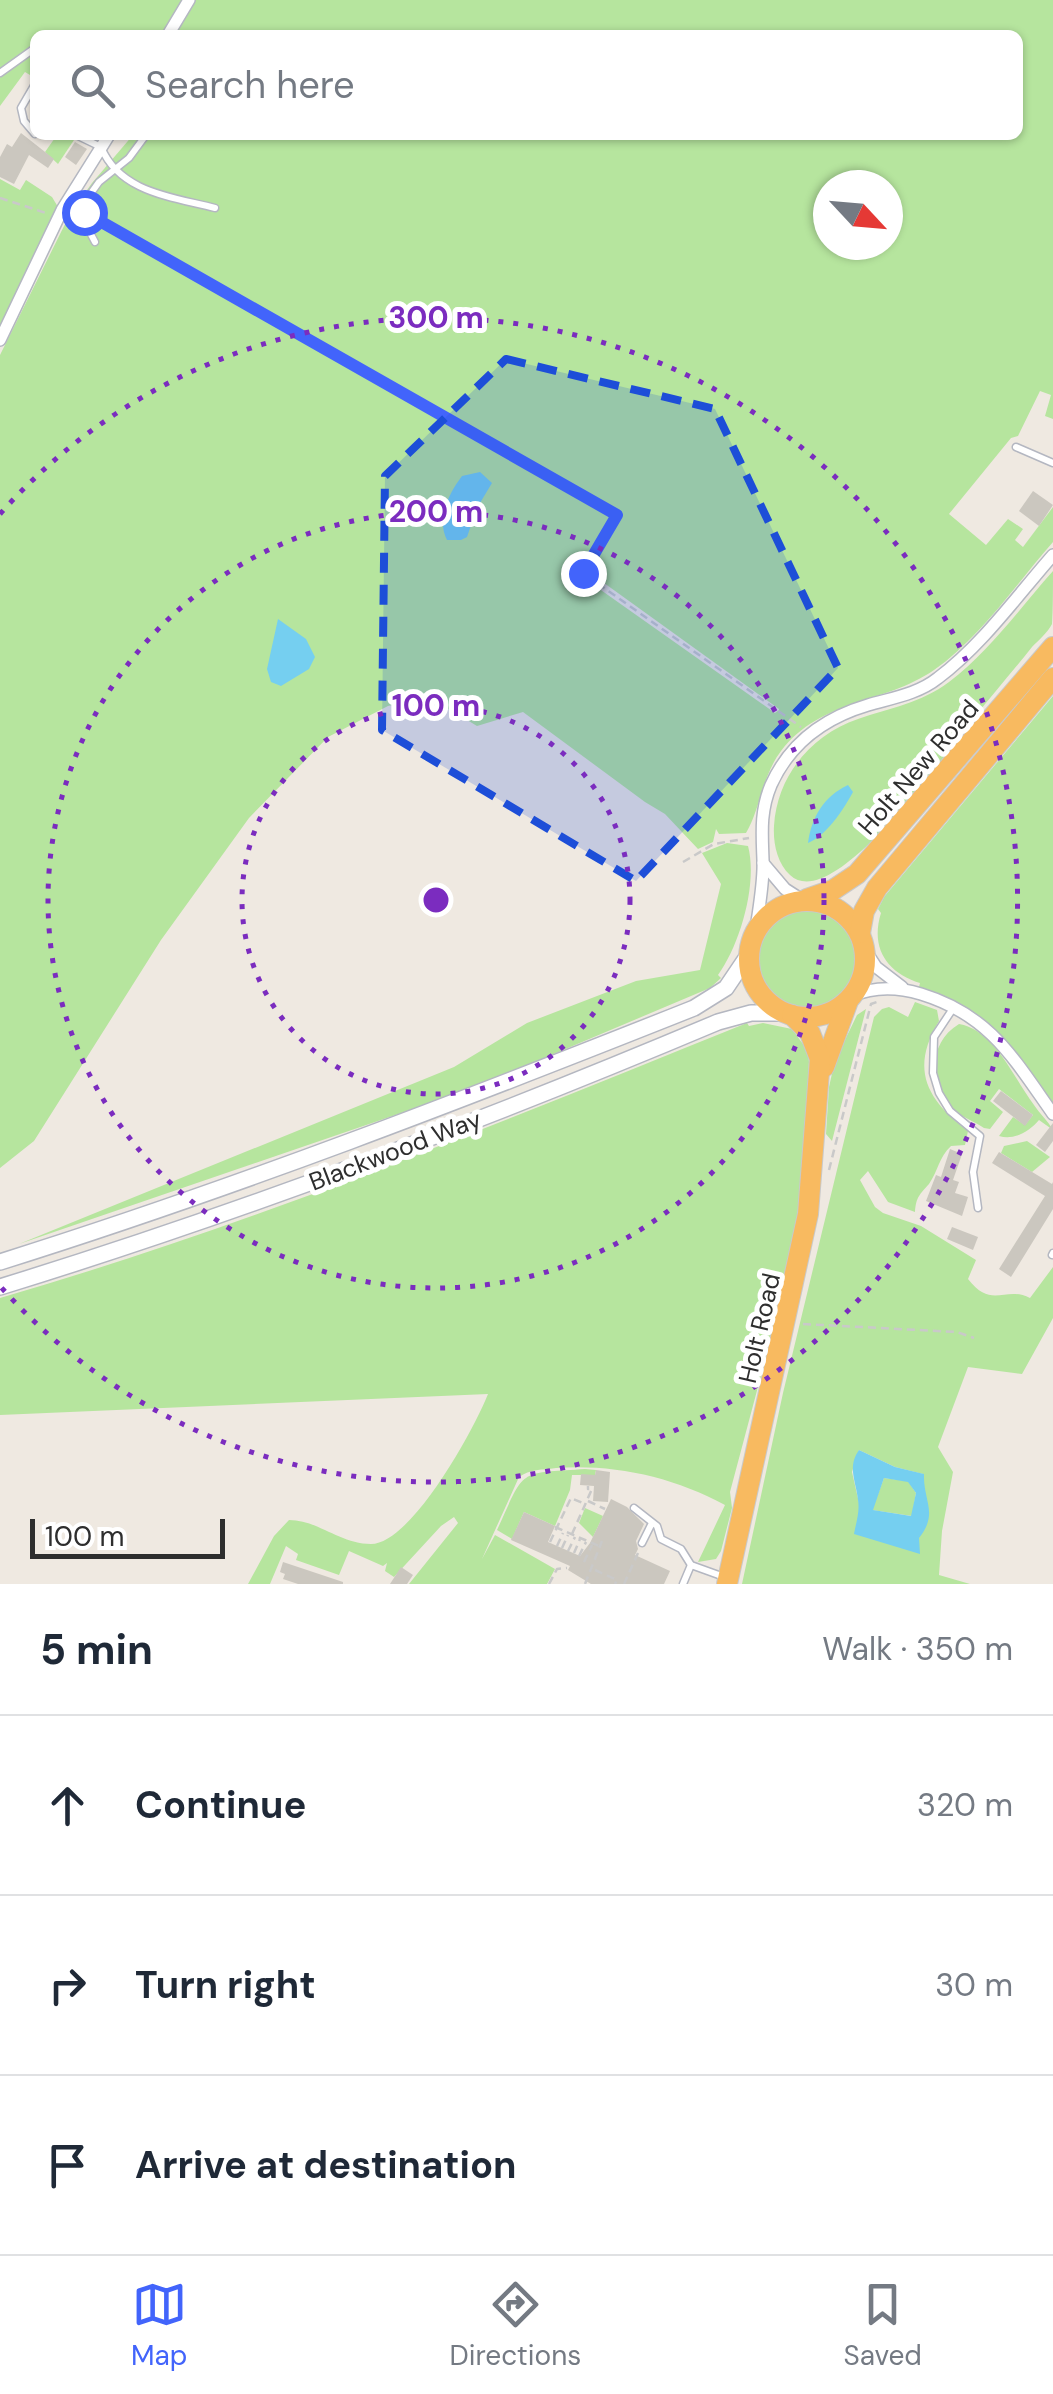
<!DOCTYPE html>
<html lang="en">
<head>
<meta charset="utf-8">
<style>
  body { margin:0; font-family:"DM Sans",sans-serif; background:#f6f6f7; color:#1f2937 }
  .compass { position:absolute; left:813px; top:170px; width:90px; height:90px; border-radius:50%; background:#fff; box-shadow:0 2px 8px #0004; rotate:116deg }
  .scale { position:absolute; left:30px; bottom:25px; width:195px; box-sizing:border-box; padding-left:10px; border:5px solid #2e2e2e; border-top:0; font-size:28px; line-height:35px; white-space:nowrap; color:#2e2e2e; -webkit-text-stroke:8px #fff; paint-order:stroke }
  .stop { position:absolute; width:30px; height:30px; margin:-22px; border:8px solid #4264fb; border-radius:50%; background:#fff }
  .stop.end { background:#4264fb; border-color:#fff; box-shadow:0 2px 10px #0008 }
  .list { margin:0; padding:0; list-style:none }
  h2 { display:flex; justify-content:space-between; align-items:center; height:130px; margin:0; padding:0 40px; font-size:42px }
  h2 small { font-size:32px; font-weight:400; color:#747a83 }
  .list li { display:grid; grid-template-columns:65px 1fr auto; gap:30px; align-items:center; box-sizing:border-box; height:180px; padding:0 40px; border-top:2px solid #e0e1e3 }
  .list b { display:block; font-size:38px; white-space:nowrap }
  .list em { font-size:32px; font-style:normal; color:#747a83 }
  .icon { flex:none; width:55px; height:55px; fill:none; stroke:currentColor; stroke-width:2; stroke-linecap:round; stroke-linejoin:round }
  .map { position:relative; flex:none; width:1053px; height:1584px; overflow:hidden }
  .search { position:absolute; background:#fff; box-shadow:0 2px 8px #0004; left:30px; right:30px; top:30px; height:110px; display:flex; align-items:center; gap:25px; box-sizing:border-box; padding:0 35px; border-radius:15px; color:#747a83; font-size:38px }
  .sheet { height:670px; background:#fff }
  nav { display:flex; justify-content:space-around; align-items:center; box-sizing:border-box; height:140px; border-top:2px solid #e0e1e3; background:#fff; font-size:28px; color:#747a83 }
  nav a { display:grid; justify-items:center; gap:5px }
  nav .on { color:#4264fb }
  .map>svg:first-child { display:block }
</style>
</head>
<body>
<div class="map">
<svg width="1053" height="1584" viewBox="0 0 1053 1584">
  <rect width="100%" height="100%" fill="#efe9e1"/>
  <g fill="#b6e59e" fill-rule="evenodd">
    <path d="M0,0h1053v419l-8,-3 6,-21 -11,-4 -22,45 -7,2 -62,76 37,31 22,-26 15,10 -8,11 8,7 30,-40v35c-37,42 -73,96 -119,128 -51,35 -112,28 -153,81 -19,25 -21,59 -35,82l-27,1 -3,-5 -3,13 -15,7 -33,-35 -20,-12 -122,-90 -46,14 -48,-29 -41,9 -60,31 -79,81 -88,122 -127,201 -34,27v-813l70,-141 22,-31 41,-48h885v-100h-983v43l-10,-6 -25,34zM828,185h60v60h-60zM586,570l193,139v1l-4,3 -194,-137z"/>
    <path d="M57,135h9l8,5 -16,24 -13,-12z"/>
    <path d="M0,179l20,11 6,-10 26,17 6,10 -58,123z"/>
    <path d="M1053,571c0,14 0,40 -1,53 -4,8 -14,17 -20,23 -19,24 -39,47 -58,71 -26,31 -140,198 -184,157 -13,-12 -17,-32 -16,-49 3,-50 37,-91 84,-107 32,-11 63,-16 91,-37 40,-30 71,-74 104,-111z"/>
    <path d="M1053,696v413c-37,-62 -64,-98 -134,-122l1,-4c-33,-10 -50,-35 -39,-70l-3,-4 6,-12z"/>
    <path d="M727,843l21,3c10,37 -8,99 -30,129l3,3 -11,10 -180,76 -120,46 -391,134 435,-177 73,-44 109,-42 64,-11 21,-86 -19,-31z"/>
    <circle cx="807" cy="958" r="49"/>
    <path d="M915,1002l22,8 2,11c-29,48 -13,78 29,110l-3,14 -14,1c-12,11 -13,25 -22,38 -9,10 -13,13 -14,28l-27,-10 -20,-31 -8,9 15,27 8,6 38,13 55,34 -8,19c24,31 37,6 62,19l23,-31v51l-31,56 -54,-7 -30,80 15,25 -11,59 -3,44 31,9h-228l41,-191 91,-376 8,-8 7,-2 19,10zM859,1450l36,17 28,7 -4,64 -60,-35 -7,-31z"/>
    <path d="M866,1009l-34,132 -6,-7 3,-47 10,-45h5l13,-27z"/>
    <path d="M747,1023l2,3 14,-3 29,6 16,22 1,11 -8,163 -71,267 2,16 -11,43 -5,8 -18,3 27,-57c-52,-28 -110,-41 -169,-37 -14,2 -26,1 -37,9l-37,82 13,-24 60,34 -8,15h-138l49,-61 -4,-6 -13,9 -47,51 -9,-6 2,-8 -4,3 -34,-15 -10,24 -43,-15 2,-6 -12,-8 -16,38h-22l26,-48 15,-16c29,0 51,24 82,24 40,0 103,-114 117,-150l-488,21v-117c255,-74 501,-176 747,-275z"/>
    <path d="M959,1024c36,6 55,55 75,81 6,9 14,16 19,25l-14,-10c-9,11 -25,21 -40,16l14,-19 12,8 8,-10 -34,-26 -9,12 13,11 -13,17 -6,-1c-10,-7 -25,-12 -34,-21 -23,-26 -20,-66 9,-83z"/>
    <path d="M1027,1141l23,16 -18,15 -31,-19 3,-7z"/>
    <path d="M585,1469l11,1 -1,5h-23l-2,15 -15,36 -31,-14 -12,27 -15,-9c29,-63 20,-56 88,-61z"/>
    <path d="M884,1478l24,3 8,12 -4,23 -40,-6z"/>
    <path d="M585,1508l18,8 -10,21 -14,-14z"/>
  </g>
  <g fill="#75cff0" fill-rule="evenodd">
    <path d="M480,472l12,11 -15,25 -10,29 -6,3h-14c-11,-21 2,-47 15,-64z"/>
    <path d="M278,619l28,20 9,18 -6,12 -28,17 -10,-4 -4,-13z"/>
    <path d="M848,785l5,7c-10,18 -26,43 -45,51 3,-25 16,-47 40,-58z"/>
    <path d="M859,1450l36,17 29,7c-1,27 15,39 -5,64l1,16 -66,-20c2,-11 6,-23 4,-34 -2,-19 -11,-33 1,-50zM884,1478l24,4 8,11 -5,23 -38,-6z"/>
  </g>
  <g fill="#cbc7bf">
    <path d="M21,133l33,26 -6,9 -19,-13 -15,29 -14,-7v-20l7,-13 5,3z"/>
    <path d="M75,142l12,7 -11,16 -11,-8z"/>
    <path d="M1033,491l20,14 -14,21 -20,-15z"/>
    <path d="M1001,1091l32,24 -8,11 -32,-25z"/>
    <path d="M1053,1123v18l-8,11 -9,-7z"/>
    <path d="M950,1149l12,5 -9,26 6,2 -4,11 13,4 -6,19 -36,-15 10,-26 5,2z"/>
    <path d="M999,1152l53,32 1,-2v27l-42,68 -12,-8 46,-73 -53,-33z"/>
    <path d="M952,1227l26,10 -5,13 -26,-11z"/>
    <path d="M596,1470l14,2 -2,30 -15,-1 1,-15 -14,-1 1,-11 14,1z"/>
    <path d="M611,1499l16,8 17,17 -8,17 2,8 -3,6 35,16 -6,13h-73l-23,-14 2,-4 -59,-26 13,-28 31,14 -7,16 32,14 10,-13z"/>
    <path d="M283,1562l60,20v2h-45l-15,-5 2,-5 -5,-2z"/>
    <path d="M401,1567l12,8 -6,9h-17z"/>
  </g>
  <g fill="none" stroke-linecap="round" stroke-linejoin="round">
    <defs>
      <g id="service">
        <path d="M0,73l35,-25"/>
        <path d="M35,84l-14,24 3,13 11,13"/>
        <path d="M76,135l25,12c19,46 72,50 114,61"/>
        <path d="M95,242l-11,-21v-18l15,-21 30,-24 17,-23"/>
        <path d="M1016,447l37,16"/>
        <path d="M954,1007l-20,30 -1,36 6,20 11,18 30,25 -7,36 5,36"/>
        <path d="M1052,1255l1,-2"/>
        <path d="M634,1508l23,18 4,13 20,10 10,16 36,13"/>
        <path d="M642,1543l10,-20"/>
        <path d="M683,1584l8,-19"/>
      </g>
      <g id="minor">
        <path d="M168,35l21,-35"/>
        <path d="M0,340l62,-130 47,-75"/>
        <path d="M763,863l22,26 17,11"/>
        <path d="M756,929c3,-22 8,-47 7,-69 -1,-27 -3,-49 8,-75 19,-42 53,-67 97,-80 24,-7 50,-11 70,-27 44,-33 79,-82 115,-123"/>
        <path d="M865,950l11,17 26,20"/>
        <path d="M852,996c23,-10 45,-9 69,-2 69,21 93,65 132,120"/>
      </g>
      <g id="tertiary">
        <path d="M0,1262c236,-74 465,-163 694,-254l32,-20 23,-34"/>
        <path d="M0,1287c244,-75 483,-166 718,-265l33,-9h36"/>
      </g>
      <g id="trunk">
        <path d="M807,899l26,-9 24,-16 196,-227"/>
        <circle cx="807" cy="959" r="58"/>
        <path d="M860,933l4,-22 13,-23 176,-210"/>
        <path d="M824,1067l24,-66"/>
        <path d="M727,1584l81,-370 12,-155 -10,-26 -18,-18"/>
      </g>
    </defs>
    <use href="#service" stroke="#b4b7c1" stroke-width="9"/>
    <use href="#minor" stroke="#b4b7c1" stroke-width="14"/>
    <use href="#tertiary" stroke="#b4b7c1" stroke-width="18"/>
    <use href="#trunk" stroke="#c9c9c9" stroke-width="22"/>
    <g stroke="#c9c9c9" stroke-width="2.5" stroke-dasharray="8 5" stroke-linecap="butt">
      <path d="M0,198l46,15"/>
      <path d="M93,216l524,299 -34,58 218,154"/>
      <path d="M683,862l31,-18 35,-6"/>
      <path d="M829,1170l42,-166 6,-2"/>
      <path d="M803,1324l154,8 17,6"/>
      <path d="M588,1501l17,8"/>
      <path d="M555,1527l44,19"/>
      <path d="M572,1534l20,-45h-4v-3"/>
      <path d="M550,1542l21,-44 14,6"/>
      <path d="M557,1546l6,-13"/>
      <path d="M562,1548l6,-13"/>
      <path d="M568,1551l7,-14"/>
      <path d="M574,1553l6,-14"/>
      <path d="M579,1556l7,-14"/>
      <path d="M584,1562l8,-17"/>
      <path d="M595,1570l22,10 -2,4"/>
      <path d="M549,1584l8,-15 10,-1"/>
      <path d="M585,1584l17,-43"/>
      <path d="M624,1584l14,-31"/>
    </g>
    <use href="#service" stroke="#fff" stroke-width="6"/>
    <use href="#minor" stroke="#fff" stroke-width="11"/>
    <use href="#tertiary" stroke="#fff" stroke-width="15"/>
    <use href="#trunk" stroke="#f8ba60" stroke-width="20"/>
  </g>
  <g fill="none" stroke-linecap="round" stroke-linejoin="round">
    <path stroke="#4264fb" stroke-width="12" d="M84,212l533,303 -34,58"/>
  </g>
  <path fill="#1d4ed8" fill-opacity="0.2" stroke="#1d4ed8" stroke-width="8" stroke-dasharray="20 12" stroke-linejoin="round" d="M506,359l209,50 123,259 -202,213 -254,-151 3,-254z"/>
  <g fill="none" stroke="#7b2cbf" stroke-width="5" stroke-dasharray="5 10">
    <circle cx="436" cy="900" r="194"/>
    <circle cx="436" cy="900" r="388"/>
    <path d="M0 514A582 582 0 1 1 0 1286"/>
  </g>
  <g text-anchor="middle" stroke-width="10" stroke-linejoin="round" paint-order="stroke">
    <g font-size="25" fill="#2e2e2e" stroke="#fff">
      <text transform="translate(918 767) rotate(-49)" y="9">Holt New Road</text>
      <text transform="translate(395 1150) rotate(-21)" y="9">Blackwood Way</text>
      <text transform="translate(759 1328) rotate(-77)" y="9">Holt Road</text>
    </g>
  </g>
  <circle cx="436" cy="900" r="15" fill="#7b2cbf" stroke="#fff" stroke-width="5"/>
  <g font-size="30" text-anchor="middle" font-weight="bold" fill="#7b2cbf" stroke="#fff" stroke-width="10" stroke-linejoin="round" paint-order="stroke">
    <text x="436" y="328">300 m</text>
    <text x="436" y="522">200 m</text>
    <text x="436" y="716">100 m</text>
  </g>
</svg>
<svg class="compass" viewBox="-18 -18 36 36"><path d="M0-13l5 13h-10z" fill="#e53935"/><path d="M0 13l5-13h-10z" fill="#747a83"/></svg>
<div class="scale">100 m</div>
<div class="stop" style="left:84px;top:212px"></div>
<div class="stop end" style="left:583px;top:573px"></div>
<div class="search"><svg class="icon" aria-label="search" viewBox="0 0 24 24"><circle cx="10" cy="10" r="6"/><path d="M15 15l6 6"/></svg>Search here</div>
</div>
<section class="sheet">
<h2>5 min<small>Walk · 350 m</small></h2>
<ul class="list">
<li><svg class="icon" aria-label="ahead" viewBox="0 0 24 24"><path d="M12 20V5M6 11l6-6 6 6"/></svg><div><b>Continue</b></div><em>320 m</em></li>
<li><svg class="icon" aria-label="right" viewBox="0 0 24 24"><path d="M7 20v-9h11M14 6l5 5-5 5"/></svg><div><b>Turn right</b></div><em>30 m</em></li>
<li><svg class="icon" aria-label="arrive" viewBox="0 0 24 24"><path d="M6 21V4h12l-3 4 3 4H6"/></svg><div><b>Arrive at destination</b></div></li>
</ul>
</section>
<nav>
<a class="on"><svg class="icon" aria-label="map" viewBox="0 0 24 24"><path d="M3 6l6-2 6 2 6-2v14l-6 2-6-2-6 2zM9 4v14M15 6v14"/></svg>Map</a>
<a><svg class="icon" aria-label="directions" viewBox="0 0 24 24"><path d="M12 3l9 9-9 9-9-9zM9 14v-3h6M13 9l2 2-2 2"/></svg>Directions</a>
<a><svg class="icon" aria-label="saved" viewBox="0 0 24 24"><path d="M7 4h10v16l-5-4-5 4z"/></svg>Saved</a>
</nav>
</body>
</html>
